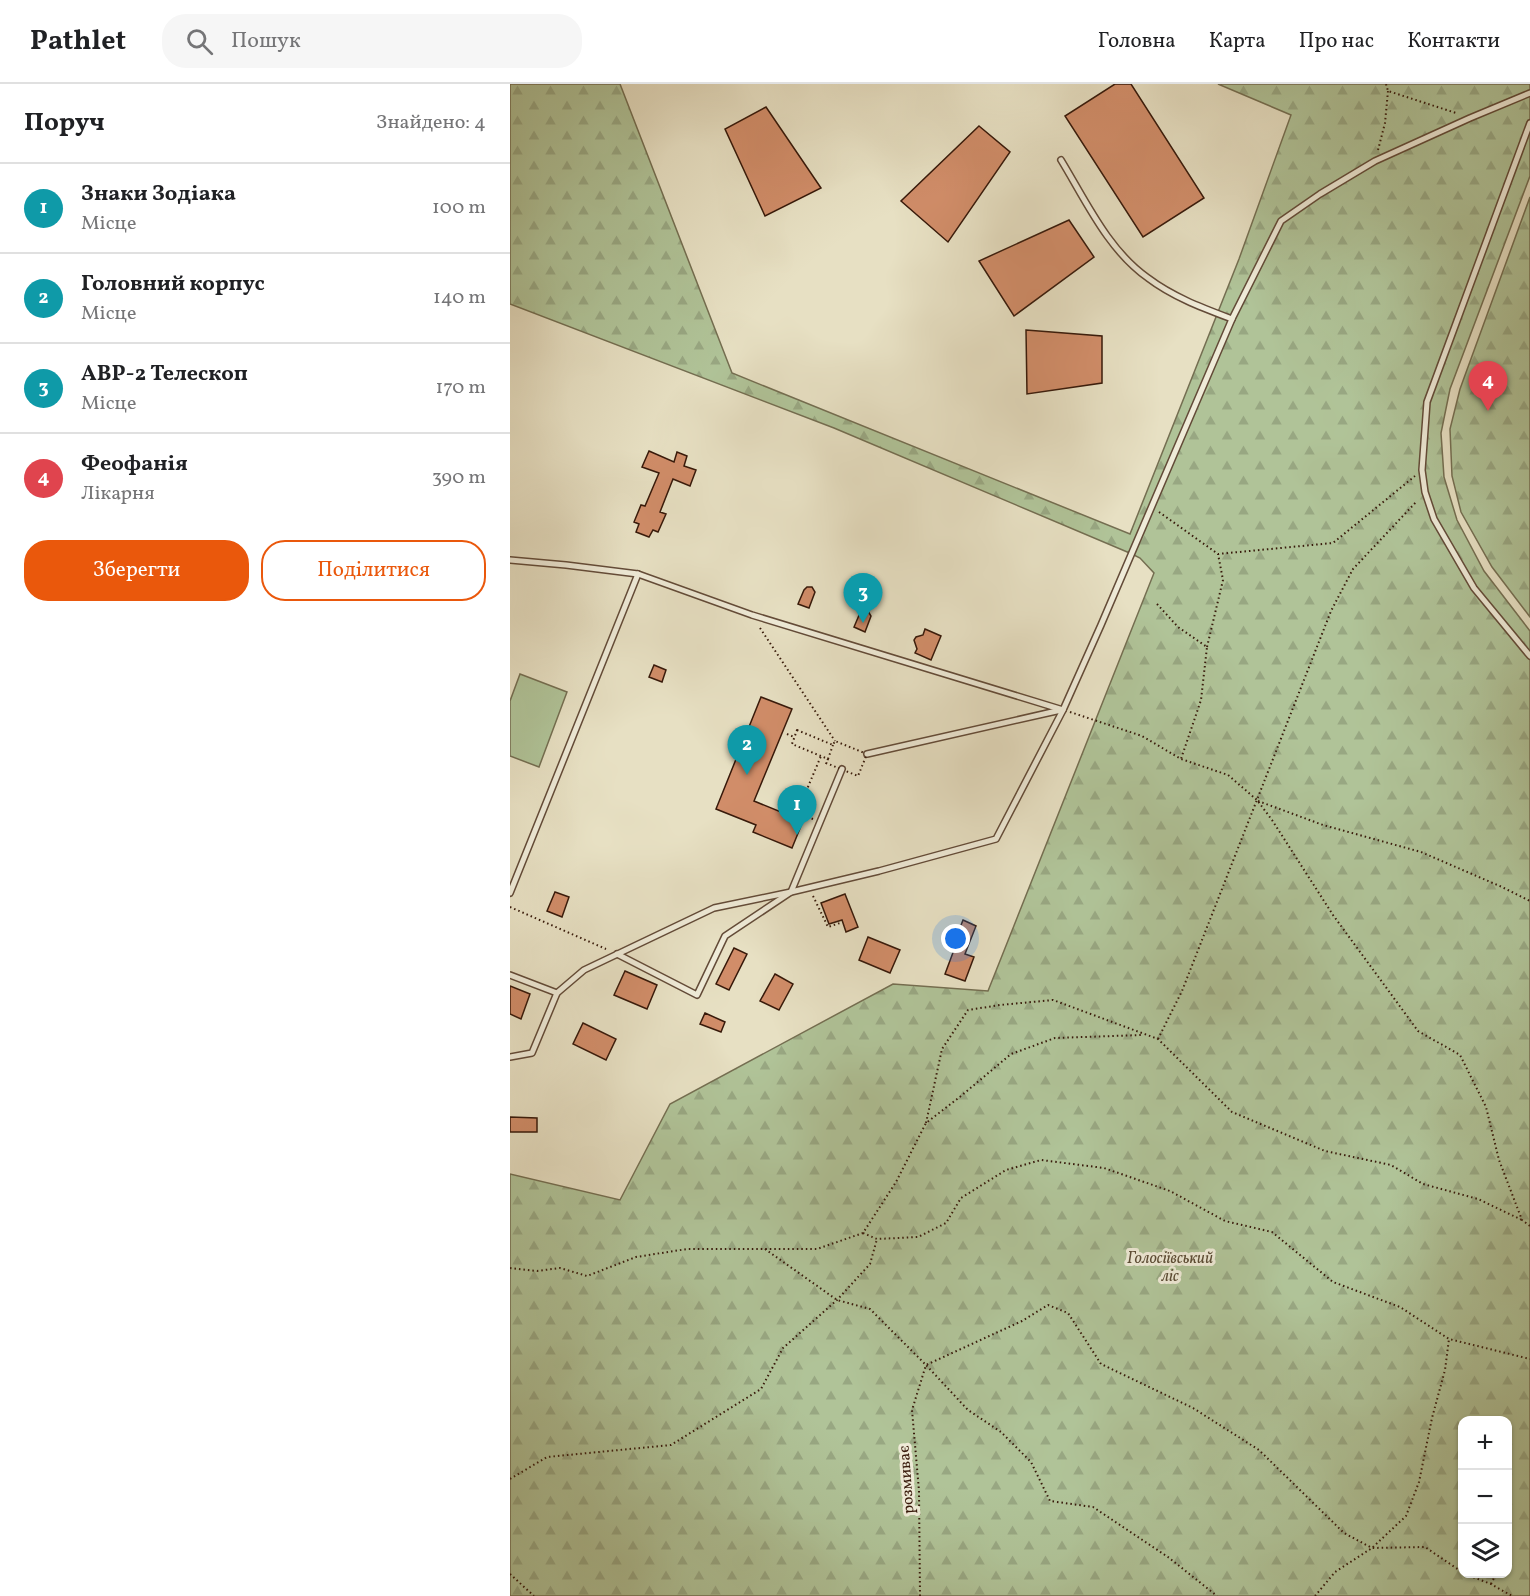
<!DOCTYPE html>
<html lang="uk">
<head>
<meta charset="utf-8">
<style>
  body { margin:0; font-family:Vollkorn,serif; background:#f6f6f6; color:#202124 }
  .controls { position:absolute; right:18px; bottom:18px; display:grid; overflow:hidden; border-radius:12px; box-shadow:0 2px 4px #0004 }
  .controls button { width:54px; height:54px; display:grid; place-items:center; padding:0; border:0; border-bottom:2px solid #e0e0e0; background:#fff; color:#202124; font:30px sans-serif }
  .you { position:absolute; left:446px; top:855px; width:21px; height:21px; margin:-15px; border:4px solid #fff; border-radius:50%; background:#1a73e8; box-shadow:0 0 0 9px #1a73e833 }
  .badge { display:grid; place-items:center; width:39px; height:39px; border-radius:50%; background:#ea580c; color:#fff; font-size:20px; font-weight:700 }
  .pin { position:absolute; translate:-50% -50px; filter:drop-shadow(0 2px 3px #0008) }
  .pin::after { content:''; position:absolute; top:32px; width:21px; height:18px; background:inherit; clip-path:polygon(0 0,100% 0,50% 100%) }
  .list { margin:0; padding:0; list-style:none }
  h2 { display:flex; justify-content:space-between; align-items:center; height:78px; margin:0; padding:0 24px; font-size:26px }
  h2 small { font-size:20px; font-weight:400; color:#757577 }
  .list li { display:grid; grid-template-columns:39px 1fr auto; gap:18px; align-items:center; box-sizing:border-box; height:90px; padding:0 24px; border-top:2px solid #e0e0e0 }
  .list b { display:block; font-size:22px; white-space:nowrap }
  .list p { margin:0; font-size:20px; white-space:nowrap; color:#757577 }
  .list em { font-size:20px; font-style:normal; color:#757577 }
  .actions { display:flex; gap:12px; padding:18px 24px }
  .actions a { flex:1; padding:14px 0; border:2px solid #ea580c; border-radius:24px; text-align:center; font-size:21px; color:#ea580c }
  .actions .main { background:#ea580c; color:#fff }
  .icon { flex:none; width:33px; height:33px; fill:none; stroke:currentColor; stroke-width:2; stroke-linecap:round; stroke-linejoin:round }
  .map { position:relative; flex:none; width:1020px; height:1512px; overflow:hidden }
  header { display:flex; align-items:center; gap:36px; box-sizing:border-box; height:84px; padding:0 30px; background:#fff; border-bottom:2px solid #e0e0e0 }
  header strong { font-size:28px }
  nav { display:flex; gap:33px; margin-inline-start:auto; font-size:21px }
  .search { width:420px; height:54px; background:#f6f6f6; display:flex; align-items:center; gap:15px; box-sizing:border-box; padding:0 21px; border-radius:24px; color:#757577; font-size:22px }
  main { display:flex }
  aside { flex:1; background:#fff }
  .map>svg:first-child { display:block }
</style>
</head>
<body>
<header>
<strong>Pathlet</strong>
<div class="search"><svg class="icon" aria-label="search" viewBox="0 0 24 24"><circle cx="10" cy="10" r="6"/><path d="M15 15l6 6"/></svg>Пошук</div>
<nav><a>Головна</a><a>Карта</a><a>Про нас</a><a>Контакти</a></nav>
</header>
<main>
<aside>
<h2>Поруч<small>Знайдено: 4</small></h2>
<ul class="list">
<li><span class="badge" style="background:#0f9aa8">1</span><div><b>Знаки Зодіака</b><p>Місце</p></div><em>100 m</em></li>
<li><span class="badge" style="background:#0f9aa8">2</span><div><b>Головний корпус</b><p>Місце</p></div><em>140 m</em></li>
<li><span class="badge" style="background:#0f9aa8">3</span><div><b>АВР-2 Телескоп</b><p>Місце</p></div><em>170 m</em></li>
<li><span class="badge" style="background:#e0444e">4</span><div><b>Феофанія</b><p>Лікарня</p></div><em>390 m</em></li>
</ul>
<div class="actions"><a class="main">Зберегти</a><a>Поділитися</a></div>
</aside>
<div class="map">
<svg width="1020" height="1512" viewBox="0 0 1020 1512">
  <defs>
    <pattern id="forest-firs" width="22" height="20" patternUnits="userSpaceOnUse" patternTransform="scale(1.5)"><rect width="22" height="20" fill="#b0c398"/><path d="M5 1l3.5 6h-7zM16 11l3.5 6h-7z" fill="#98a782"/></pattern>
  </defs>
  <rect width="100%" height="100%" fill="#e7e0c3"/>
  <filter id="stains"><feTurbulence type="fractalNoise" baseFrequency=".00333" numOctaves="4"/><feColorMatrix values="0 0 0 0 .2 0 0 0 0 .09 0 0 0 0 .02 0 0 0 .5 -.17"/></filter>
  <radialGradient id="worn" r=".72"><stop offset=".6" stop-color="#630" stop-opacity="0"/><stop offset="1" stop-color="#630" stop-opacity=".3"/></radialGradient>
  <g fill="url(#forest-firs)" stroke="#746e51" stroke-width="1.5" fill-rule="evenodd">
    <path d="M0,0h110l112,289 398,161 109,-275 52,-144 -73,-31h312v92l-80,213 -9,44 3,44 13,43 27,51 46,60v965h-1020v-422l110,26 50,-96 223,-120 95,7 166,-418 -14,-15 -8,-4 -298,-126 -324,-124zM952,1336h46v154h-46z"/>
    <path d="M1020,113v420l-38,-50 -31,-55 -9,-36 -2,-47 10,-40z"/>
  </g>
  <path fill="#b0c398" stroke="#746e51" stroke-width="1.5" d="M10,590l47,18 -28,75 -29,-11v-55z"/>
  <g fill="#d18d69" stroke="#37190a" stroke-width="1.5">
    <path d="M605,0h16l73,114 -61,39 -78,-121z"/>
    <path d="M256,23l55,81 -56,28 -40,-87z"/>
    <path d="M469,42l31,26 -62,90 -47,-41z"/>
    <path d="M559,136l25,37 -80,59 -35,-55z"/>
    <path d="M516,246l76,6v47l-75,11z"/>
    <path d="M139,367l25,11 3,-10 10,4 -3,10 12,4 -6,16 -17,-7 -13,33 6,2 -8,18 -5,-2 -4,7 -13,-5 3,-8 -5,-2 7,-17 4,1 14,-33 -17,-6z"/>
    <path d="M297,503h5l3,5 -6,16 -11,-4 6,-14z"/>
    <path d="M353,527h5l3,5 -6,16 -11,-5 6,-14z"/>
    <path d="M415,545l16,7 -10,24 -16,-7 2,-4 -3,-9 2,-3 7,-2z"/>
    <path d="M144,581l12,5 -4,12 -13,-5z"/>
    <path d="M251,613l31,12 -38,92 49,20 -11,27 -39,-16 3,-7 -40,-16z"/>
    <path d="M45,808l14,5 -7,20 -15,-6z"/>
    <path d="M335,810l13,33 -12,5 -4,-12 -13,4 -8,-21z"/>
    <path d="M453,836l13,6 -11,28 9,3 -9,24 -20,-7 13,-35 -2,-1z"/>
    <path d="M358,853l32,13 -10,23 -31,-13z"/>
    <path d="M224,864l13,6 -18,36 -13,-6z"/>
    <path d="M115,887l32,14 -10,24 -33,-14z"/>
    <path d="M265,890l18,10 -14,26 -19,-9z"/>
    <path d="M0,902l20,8 -9,25 -11,-5z"/>
    <path d="M195,929l20,9 -4,10 -21,-8z"/>
    <path d="M73,939l33,16 -10,21 -33,-16z"/>
    <path d="M0,1033l27,1v14h-27z"/>
  </g>
  <g fill="none" stroke-linecap="round" stroke-linejoin="round">
    <defs>
      <g id="lane">
        <path d="M1020,39l-103,279 -5,68 3,22 9,27 40,69 56,68"/>
        <path d="M551,76c25,41 47,90 87,118 25,19 55,30 84,41"/>
        <path d="M0,476l56,5 72,9 114,41 311,95"/>
        <path d="M357,670l194,-44"/>
        <path d="M0,809l128,-319"/>
        <path d="M107,870l80,41 28,-59 66,-44 51,-123"/>
        <path d="M0,891l47,18"/>
        <path d="M0,973l22,-4 25,-60 27,-23 130,-62 77,-16 88,-21 117,-32 67,-129 38,-85 131,-306 49,-98 39,-27 55,-33 95,-43 60,-25"/>
      </g>
    </defs>
    <use href="#lane" stroke="#634b38" stroke-width="8"/>
    <g stroke="#37190a" stroke-width="2" stroke-dasharray="1.5 3" stroke-linecap="butt">
      <path d="M876,0l2,7 68,22"/>
      <path d="M868,66l7,-27 3,-32"/>
      <path d="M649,428l59,42 115,-11 82,-67"/>
      <path d="M647,520l21,23 29,20 -6,53 -20,59"/>
      <path d="M250,544l75,113"/>
      <path d="M697,563l16,-67 -5,-26"/>
      <path d="M560,628l72,24 39,23 47,16 29,25 15,20 61,95 85,116 42,24 26,52 13,53 23,60 8,6"/>
      <path d="M287,646l36,15 2,-4 32,13 -9,22 -32,-13 2,-4 -36,-15z"/>
      <path d="M277,650l7,3"/>
      <path d="M318,675l5,-14"/>
      <path d="M748,717l65,24 98,27 81,35 28,14"/>
      <path d="M303,735l-16,-6 24,-57"/>
      <path d="M303,812l15,31 12,-4"/>
      <path d="M0,823l96,42"/>
      <path d="M648,955l24,-48 149,-380 22,-42 64,-68"/>
      <path d="M416,1039l16,-74 26,-39 32,-5 53,-5 105,39 74,73 93,39 66,14 32,19 55,15 44,21"/>
      <path d="M353,1149l14,6 41,-2 28,-14 15,-25 45,-28 35,-10 63,8 66,23 55,30 47,11 61,50 67,25 49,32 81,20"/>
      <path d="M255,1165l72,51 33,9 56,56 96,-44 26,-16 20,8 33,51 92,44 66,42 85,83 28,15 53,-1 37,25"/>
      <path d="M0,1184l27,3 23,-3 27,8 49,-19 51,-8h130l46,-16 33,-51 30,-59 35,-27 50,-42 44,-16 87,-3"/>
      <path d="M0,1395l37,-22 124,-12 90,-56 22,-41 54,-48 33,-36 7,-25"/>
      <path d="M998,1458l3,-8"/>
      <path d="M0,1490l24,22"/>
      <path d="M955,1490l26,10 21,12"/>
      <path d="M981,1500l5,-10"/>
      <path d="M410,1512l-1,-105 -7,-81 14,-45 42,45 33,22 30,30 19,39 43,6 75,50 49,39"/>
      <path d="M805,1512l20,-24 37,-24 34,-32 13,-34 13,-64 13,-48 4,-31"/>
    </g>
    <use href="#lane" stroke="#efebd8" stroke-width="5"/>
  </g>
  <g text-anchor="middle" stroke-width="6" stroke-linejoin="round" paint-order="stroke">
    <g font-size="16" font-style="italic" fill="#5b4c35" stroke="#efebd8">
      <text x="660" y="1179">Голосіївський<tspan x="660" dy="18">ліс</tspan></text>
    </g>
    <g font-size="16" fill="#37190a" stroke="#efebd8">
      <text transform="translate(395 1396) rotate(-94)" y="6">розмиває</text>
    </g>
  </g>
  <rect width="100%" height="100%" filter="url(#stains)"/>
  <rect width="100%" height="100%" fill="url(#worn)"/>
</svg>
<div class="controls">
<button>+</button>
<button>−</button>
<button><svg class="icon" aria-label="layers" viewBox="0 0 24 24"><path d="M12 4l9 5-9 5-9-5zM3 14l9 5 9-5"/></svg></button>
</div>
<div class="you"></div>
<div class="pin badge" style="left:287px;top:751px;background:#0f9aa8">1</div>
<div class="pin badge" style="left:237px;top:691px;background:#0f9aa8">2</div>
<div class="pin badge" style="left:353px;top:539px;background:#0f9aa8">3</div>
<div class="pin badge" style="left:978px;top:327px;background:#e0444e">4</div>
</div>
</main>
</body>
</html>
